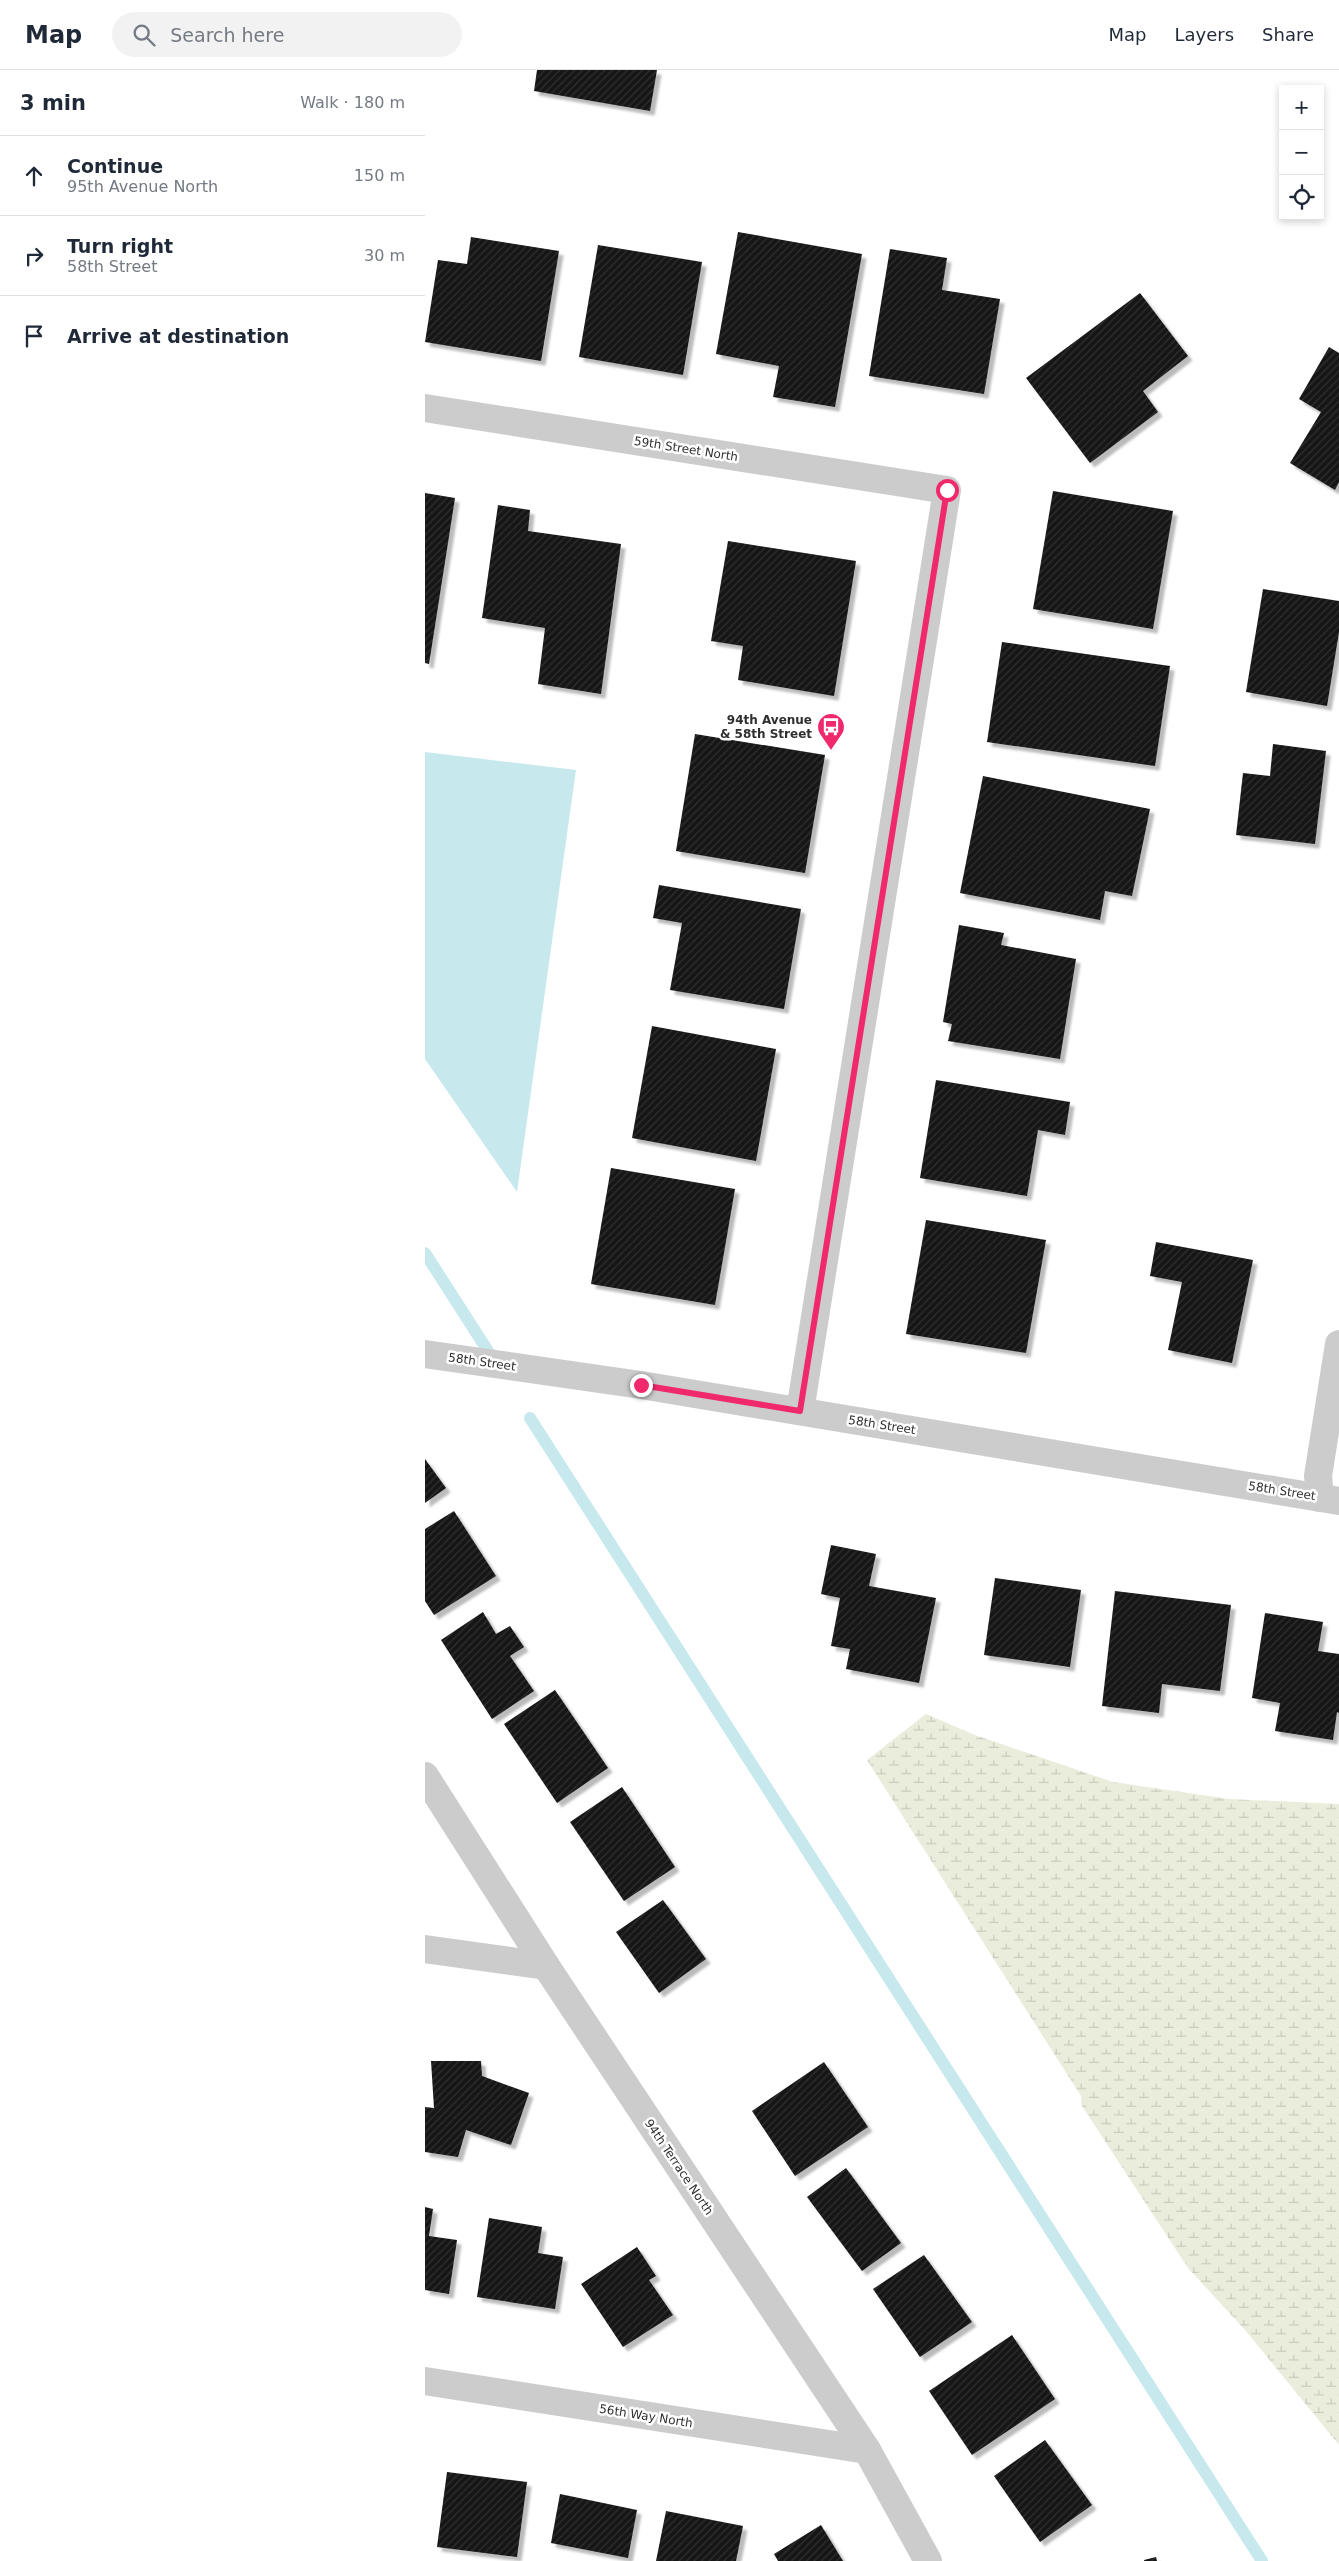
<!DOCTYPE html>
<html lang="en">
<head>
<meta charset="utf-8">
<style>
  body { margin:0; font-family:"DejaVu Sans",sans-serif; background:#f2f2f3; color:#1f2937 }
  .controls { position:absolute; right:15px; top:15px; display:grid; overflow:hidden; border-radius:0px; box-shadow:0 2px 8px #0003 }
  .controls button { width:45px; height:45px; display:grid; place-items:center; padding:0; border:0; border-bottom:1px solid #e0e1e3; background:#fff; color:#1f2937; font:25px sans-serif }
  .stop { position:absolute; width:15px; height:15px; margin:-11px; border:4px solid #f0286c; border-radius:50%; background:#fff }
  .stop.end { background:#f0286c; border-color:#fff; box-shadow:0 1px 5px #0008 }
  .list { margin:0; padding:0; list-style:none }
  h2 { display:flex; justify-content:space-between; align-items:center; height:65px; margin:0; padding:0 20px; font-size:21px }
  h2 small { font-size:16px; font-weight:400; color:#747a83 }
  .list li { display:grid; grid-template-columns:32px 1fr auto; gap:15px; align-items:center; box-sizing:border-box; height:80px; padding:0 20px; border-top:1px solid #e0e1e3 }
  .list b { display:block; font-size:19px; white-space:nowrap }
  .list p { margin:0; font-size:16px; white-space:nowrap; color:#747a83 }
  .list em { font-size:16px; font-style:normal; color:#747a83 }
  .icon { flex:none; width:28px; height:28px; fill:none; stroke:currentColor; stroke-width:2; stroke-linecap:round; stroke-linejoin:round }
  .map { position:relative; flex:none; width:914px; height:2491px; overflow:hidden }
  header { display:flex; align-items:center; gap:30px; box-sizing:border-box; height:70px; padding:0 25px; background:#fff; border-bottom:1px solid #e0e1e3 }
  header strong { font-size:24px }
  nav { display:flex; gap:28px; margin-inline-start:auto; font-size:18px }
  .search { width:350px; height:45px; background:#f2f2f3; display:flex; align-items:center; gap:12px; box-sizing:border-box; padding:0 18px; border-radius:28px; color:#747a83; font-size:19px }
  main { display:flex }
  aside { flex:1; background:#fff }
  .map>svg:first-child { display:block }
</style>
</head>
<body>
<header>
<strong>Map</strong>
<div class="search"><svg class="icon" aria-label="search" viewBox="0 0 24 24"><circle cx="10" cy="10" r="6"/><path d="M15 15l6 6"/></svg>Search here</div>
<nav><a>Map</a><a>Layers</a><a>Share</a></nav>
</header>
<main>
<aside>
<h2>3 min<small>Walk · 180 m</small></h2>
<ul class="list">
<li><svg class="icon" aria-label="ahead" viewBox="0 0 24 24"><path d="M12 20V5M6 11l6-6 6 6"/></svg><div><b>Continue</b><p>95th Avenue North</p></div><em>150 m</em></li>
<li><svg class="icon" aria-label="right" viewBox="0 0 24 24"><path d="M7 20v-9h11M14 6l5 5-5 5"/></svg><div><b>Turn right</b><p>58th Street</p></div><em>30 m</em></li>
<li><svg class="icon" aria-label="arrive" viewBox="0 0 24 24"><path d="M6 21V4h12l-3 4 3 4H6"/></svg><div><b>Arrive at destination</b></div></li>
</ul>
</aside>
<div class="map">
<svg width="914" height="2491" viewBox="0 0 914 2491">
  <defs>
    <pattern id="wetland-marsh" width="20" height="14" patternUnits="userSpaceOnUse" patternTransform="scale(1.25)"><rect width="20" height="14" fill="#eaeddc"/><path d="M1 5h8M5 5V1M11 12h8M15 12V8" fill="none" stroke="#c9ccbd"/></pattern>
    <pattern id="building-hatch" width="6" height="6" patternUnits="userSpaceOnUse" patternTransform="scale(1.25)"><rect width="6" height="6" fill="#161616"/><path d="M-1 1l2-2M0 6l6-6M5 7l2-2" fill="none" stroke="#303030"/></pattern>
    <filter id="shadow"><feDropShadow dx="4.5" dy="4.5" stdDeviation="1" flood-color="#0004"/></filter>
  </defs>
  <rect width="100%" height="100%" fill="#fff"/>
  <path fill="url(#wetland-marsh)" d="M501,1644l49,21 138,47 116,17 110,5v641l-94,-115 -57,-62 -106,-162 -1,-10 -214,-336z"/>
  <path fill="#c7e9ee" d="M0,682l151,18 -59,422 -92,-133z"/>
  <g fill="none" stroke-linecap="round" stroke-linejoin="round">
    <g stroke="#c7e9ee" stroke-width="12">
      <path d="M0,1183l70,109"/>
      <path d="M105,1348l732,1143"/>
    </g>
  </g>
  <g fill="url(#building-hatch)" filter="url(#shadow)">
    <path d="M112,0h120l-7,41 -116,-20z"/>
    <path d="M313,162l124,22 -27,153 -62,-10 6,-31 -63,-12z"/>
    <path d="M46,167l88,14 -18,110 -116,-19 13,-82 29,4z"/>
    <path d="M173,175l104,17 -19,113 -104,-18z"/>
    <path d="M465,179l57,9 -5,32 58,9 -16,95 -115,-18z"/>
    <path d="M715,223l48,63 -45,35 15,21 -68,51 -64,-85z"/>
    <path d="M904,277l10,6v129l-4,8 -45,-27 31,-51 -22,-13z"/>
    <path d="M628,421l120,20 -20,118 -120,-20z"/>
    <path d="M0,423l30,5 -26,166 -4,-1z"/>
    <path d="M73,435l32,5 -2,21 93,13 -20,150 -63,-10 7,-56 -63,-10z"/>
    <path d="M303,471l128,20 -22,135 -96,-16 5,-34 -32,-5z"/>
    <path d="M838,519l76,12v31l-12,74 -81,-14z"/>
    <path d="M577,572l168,24 -15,100 -168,-24z"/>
    <path d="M270,664l130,21 -20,118 -129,-22z"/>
    <path d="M848,674l53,7 -11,93 -79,-9 7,-62 27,3z"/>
    <path d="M558,706l167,33 -18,87 -27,-5 -5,29 -140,-27z"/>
    <path d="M234,815l142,24 -17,100 -114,-19 12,-67 -29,-5z"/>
    <path d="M534,855l45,8 -3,12 75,14 -16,100 -112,-18 4,-17 -9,-2z"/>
    <path d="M227,956l124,23 -20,112 -124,-23z"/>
    <path d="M511,1010l134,22 -5,33 -27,-5 -11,66 -107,-18z"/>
    <path d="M186,1098l124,21 -20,116 -124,-21z"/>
    <path d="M501,1150l120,20 -20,113 -120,-19z"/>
    <path d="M731,1172l97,18 -21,103 -64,-13 14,-68 -32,-6z"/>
    <path d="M0,1389l21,29 -21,15z"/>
    <path d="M29,1441l42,65 -62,39 -9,-14v-72z"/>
    <path d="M406,1475l45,9 -7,32 67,12 -17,85 -73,-14 4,-20 -19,-3 9,-48 -19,-4z"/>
    <path d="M570,1508l86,12 -11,77 -86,-12z"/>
    <path d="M690,1521l116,14 -11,86 -58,-7 -3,29 -57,-7z"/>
    <path d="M58,1542l13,22 14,-8 14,21 -14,9 24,35 -42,28 -51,-79z"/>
    <path d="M840,1543l58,9 -5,29 21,3v59l-2,-1 -4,28 -58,-9 5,-28 -28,-5z"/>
    <path d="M130,1620l53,78 -51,35 -53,-79z"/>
    <path d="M197,1717l53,80 -51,34 -54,-79z"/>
    <path d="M238,1830l43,59 -47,34 -43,-61z"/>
    <path d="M6,1991h50l1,15 47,17 -18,52 -45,-15 -8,27 -33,-5v-45l9,1z"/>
    <path d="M399,1992l44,65 -73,49 -43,-65z"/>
    <path d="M421,2098l55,75 -39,28 -55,-74z"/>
    <path d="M0,2137l8,2 -4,27 28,4 -8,54 -24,-4z"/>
    <path d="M64,2148l53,9 -4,26 25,4 -8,52 -78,-12z"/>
    <path d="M212,2177l19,29 -7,4 24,35 -50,32 -42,-63z"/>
    <path d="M499,2185l48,67 -52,35 -47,-68z"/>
    <path d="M587,2265l43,64 -83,56 -43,-64z"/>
    <path d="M620,2370l47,65 -52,37 -46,-66z"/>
    <path d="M22,2402l80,10 -10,75 -80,-10z"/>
    <path d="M135,2424l77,16 -9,48 -77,-15z"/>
    <path d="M241,2441l77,15 -7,35h-80z"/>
    <path d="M396,2455l22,36h-65l-4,-7z"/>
    <path d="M731,2487l1,4h-13v-1z"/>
  </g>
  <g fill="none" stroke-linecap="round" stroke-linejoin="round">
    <g stroke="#ccc" stroke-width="28">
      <path d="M0,338l522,82 -147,921"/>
      <path d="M0,1284l216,31 698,116"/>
      <path d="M895,1428l-2,-22 21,-132"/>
      <path d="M0,1706l121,190 321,484 61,111"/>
      <path d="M0,1879l121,17"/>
      <path d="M0,2311l442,69"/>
    </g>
  </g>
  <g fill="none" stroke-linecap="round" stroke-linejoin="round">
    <path stroke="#f0286c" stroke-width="6" d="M216,1315l159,26 147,-921"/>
  </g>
  <defs>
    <symbol id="bus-pin" viewBox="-11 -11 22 30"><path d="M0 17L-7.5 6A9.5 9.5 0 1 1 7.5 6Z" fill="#f0286c" stroke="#fff"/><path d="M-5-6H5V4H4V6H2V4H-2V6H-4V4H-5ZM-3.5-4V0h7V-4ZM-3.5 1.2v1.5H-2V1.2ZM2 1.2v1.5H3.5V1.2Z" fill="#fff"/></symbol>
  </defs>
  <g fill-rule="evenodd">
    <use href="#bus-pin" x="390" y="641" width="32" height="43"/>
  </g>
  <g text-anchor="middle" stroke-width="5" stroke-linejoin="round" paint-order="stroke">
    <g font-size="12" fill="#2f2f2f" stroke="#fff">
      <text transform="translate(261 379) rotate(9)" y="4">59th Street North</text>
      <text transform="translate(57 1292) rotate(8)" y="4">58th Street</text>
      <text transform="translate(457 1355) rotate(9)" y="4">58th Street</text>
      <text transform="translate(857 1421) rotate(9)" y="4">58th Street</text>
      <text transform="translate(254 2097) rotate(56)" y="4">94th Terrace North</text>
      <text transform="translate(221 2346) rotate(9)" y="4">56th Way North</text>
    </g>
    <g font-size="12" font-weight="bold" fill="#2f2f2f" stroke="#fff" text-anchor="end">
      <text x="387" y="654">94th Avenue<tspan x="387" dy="14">&amp; 58th Street</tspan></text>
    </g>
  </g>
</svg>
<div class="controls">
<button>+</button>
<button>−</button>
<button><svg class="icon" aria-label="locate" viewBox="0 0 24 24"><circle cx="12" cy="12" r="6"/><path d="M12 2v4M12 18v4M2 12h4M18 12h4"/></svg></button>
</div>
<div class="stop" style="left:522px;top:420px"></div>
<div class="stop end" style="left:216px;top:1315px"></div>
</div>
</main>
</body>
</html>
